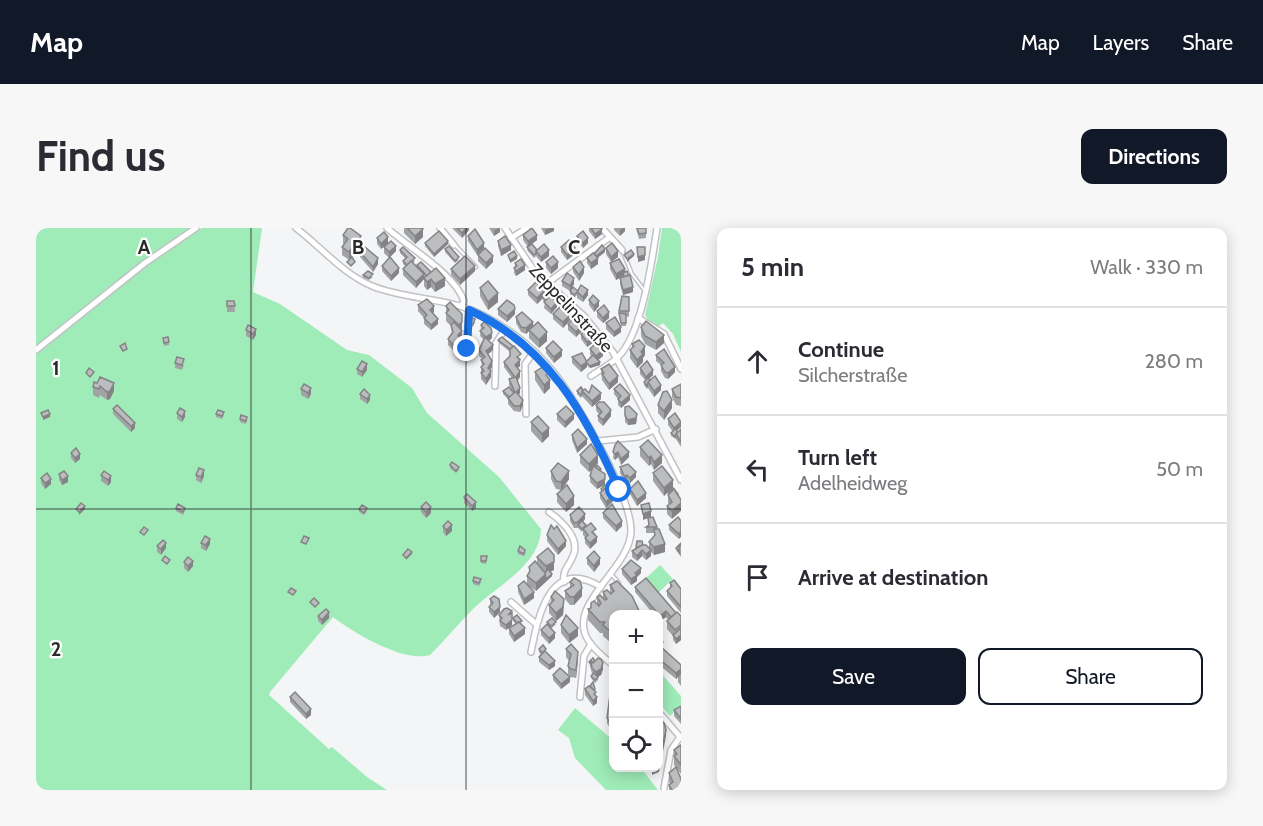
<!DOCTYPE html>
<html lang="en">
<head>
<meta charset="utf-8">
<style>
  body { margin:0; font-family:Cabin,sans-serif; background:#f7f7f7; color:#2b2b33 }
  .controls { position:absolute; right:18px; bottom:18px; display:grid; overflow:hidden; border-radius:12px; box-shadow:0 3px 15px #0003 }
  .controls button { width:54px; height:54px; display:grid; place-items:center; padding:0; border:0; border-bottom:2px solid #e1e1e2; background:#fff; color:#2b2b33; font:30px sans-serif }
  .stop { position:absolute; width:18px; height:18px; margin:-14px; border:4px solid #1a73e8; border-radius:50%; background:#fff }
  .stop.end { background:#1a73e8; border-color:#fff; box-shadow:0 2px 6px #0008 }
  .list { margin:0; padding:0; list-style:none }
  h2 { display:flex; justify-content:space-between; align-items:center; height:78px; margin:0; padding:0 24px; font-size:26px }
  h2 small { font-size:20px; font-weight:400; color:#7c7c81 }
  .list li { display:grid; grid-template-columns:39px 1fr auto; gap:18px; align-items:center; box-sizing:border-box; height:108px; padding:0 24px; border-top:2px solid #e1e1e2 }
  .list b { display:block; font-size:22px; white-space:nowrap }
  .list p { margin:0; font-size:20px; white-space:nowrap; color:#7c7c81 }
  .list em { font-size:20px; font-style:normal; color:#7c7c81 }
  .actions { display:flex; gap:12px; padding:18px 24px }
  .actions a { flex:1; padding:14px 0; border:2px solid #111827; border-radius:12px; text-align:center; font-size:21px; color:#111827 }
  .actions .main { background:#111827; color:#fff }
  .icon { flex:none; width:33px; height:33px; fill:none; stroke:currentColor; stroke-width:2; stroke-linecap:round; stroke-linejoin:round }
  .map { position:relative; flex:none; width:645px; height:562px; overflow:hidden; border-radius:12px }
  header { display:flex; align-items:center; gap:36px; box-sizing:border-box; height:84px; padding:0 30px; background:#111827; color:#fff }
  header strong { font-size:28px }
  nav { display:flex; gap:33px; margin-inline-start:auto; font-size:21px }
  .intro { display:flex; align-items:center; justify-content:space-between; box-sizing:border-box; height:144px; padding:0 36px }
  h1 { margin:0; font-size:42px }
  .button { padding:15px 27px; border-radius:12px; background:#111827; color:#fff; font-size:21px; font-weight:700 }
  main { display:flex; gap:36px; padding:0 36px }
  aside { flex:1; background:#fff; border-radius:12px; box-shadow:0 3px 15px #0003 }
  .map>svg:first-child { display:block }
</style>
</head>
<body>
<header>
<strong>Map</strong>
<nav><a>Map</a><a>Layers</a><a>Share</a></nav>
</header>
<div class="intro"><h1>Find us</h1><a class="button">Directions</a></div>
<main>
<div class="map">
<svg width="645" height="562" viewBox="0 0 645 562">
  <rect width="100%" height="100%" fill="#f3f5f7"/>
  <g fill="#9fecb8">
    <path d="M0,0h158l3,3 5,-3h60l-9,64 27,12 67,46 22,5 43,33 15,25 72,64 42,52c-1,36 -44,57 -67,79 -15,15 -29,32 -44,47 -26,8 -76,-22 -97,-38l-63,75 -1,3 60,54 3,-2 35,30 20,13h-351z"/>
    <path d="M626,0h19v124l-8,-18 -10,-11 -4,3 -10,-5 -4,-6 13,-58z"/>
    <path d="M624,337l13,14 -15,14 -13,-14z"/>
    <path d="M623,443l22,25v9l-11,11 -11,-13z"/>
    <path d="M539,480l38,32 1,28h27l17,22h-52l-31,-32 -6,-20 -11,-8z"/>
  </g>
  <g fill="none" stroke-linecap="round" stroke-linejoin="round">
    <defs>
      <g id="service">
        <path d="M419,17l21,22"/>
        <path d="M586,22l10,24 13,17"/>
        <path d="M575,346l8,9"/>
      </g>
      <g id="minor">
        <path d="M260,0c25,19 47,46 76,58 27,11 60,12 88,20 36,11 72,39 95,68 23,29 77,123 76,158 -2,38 -65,72 -43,108 6,10 17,18 26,26"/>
        <path d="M351,0c21,19 68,46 77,73l-2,5"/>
        <path d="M404,0l14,17"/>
        <path d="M469,0l30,44 49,44 29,36 68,128"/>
        <path d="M566,0l20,22"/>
        <path d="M475,10l16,-10"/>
        <path d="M510,56l64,-47"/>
        <path d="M602,90l26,16 17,35"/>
        <path d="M0,122l109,-87 51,-35"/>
        <path d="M430,126l3,-44"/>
        <path d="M555,148c8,-6 19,-11 27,-19 24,-23 34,-96 39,-129"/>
        <path d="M459,158l1,-43 9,-14"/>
        <path d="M490,186l-1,-50 9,-12"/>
        <path d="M562,213l40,-4 18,-8"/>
        <path d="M513,284c13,9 32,27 24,44 -4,10 -11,14 -9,26"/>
        <path d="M475,374l25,22"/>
        <path d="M495,424c7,-36 19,-96 70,-65"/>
        <path d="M544,469l4,-41 7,-12"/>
        <path d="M622,483l23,27"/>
        <path d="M628,560l7,-38 9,-13"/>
      </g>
    </defs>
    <use href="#service" stroke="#c1c2c5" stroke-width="5"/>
    <use href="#minor" stroke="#c1c2c5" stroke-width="8"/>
    <use href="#service" stroke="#fff" stroke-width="2"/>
    <use href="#minor" stroke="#fff" stroke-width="5"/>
  </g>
  <g fill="#a2a3a4">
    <path d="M368,0h17l2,9 -8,7 -11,-11z"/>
    <path d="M416,0h17v2l-7,8z"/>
    <path d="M453,0h11v4l-6,4z"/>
    <path d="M505,0h13v3l-9,4z"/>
    <path d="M553,0h12l1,6 -7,5 -6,-8z"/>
    <path d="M578,0h11v3l-5,5 -6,-6z"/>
    <path d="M600,0h10v10l-7,1z"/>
    <path d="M307,7l18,9 -12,16 -7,-5v-8l2,-3 -1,-1z"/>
    <path d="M487,7l14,5 -5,4 5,6 12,6 -8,6 -5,-6 -2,2 -7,-8 1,-3 -5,-7z"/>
    <path d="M432,8l16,12 -7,7 -9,-14z"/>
    <path d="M541,8l11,7 -5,5 -6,-7z"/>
    <path d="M341,10l11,5 -7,6 -4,-5z"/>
    <path d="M462,13l13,9 -10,6 -3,-10z"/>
    <path d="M389,15l23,1 -14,13 -9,-11z"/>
    <path d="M348,19l12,4 -7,7 -5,-5z"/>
    <path d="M525,19l14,7 -8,6 -6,-8z"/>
    <path d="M570,20l12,9 -7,5 -5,-8z"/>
    <path d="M409,21l14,11 -4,3 -10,-11z"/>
    <path d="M364,22l15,11 -2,2 4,3 28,20 -10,6 -4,-5 -4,3 -3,-4v-7l-8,9 -13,-13v-6l2,-3 -2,-2v-3l3,-2 -6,-6z"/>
    <path d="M324,24l18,12 -5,8 -13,-15z"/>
    <path d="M569,24l-8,6 1,6 -7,5 -4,-6v-5l7,-4z"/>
    <path d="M442,27l15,7 -7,7 -8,-8z"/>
    <path d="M510,34l12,6 -7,6 -5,-6z"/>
    <path d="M479,35l10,7 -9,6 -2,-3z"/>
    <path d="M574,35l15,9 8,20 -10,3 -3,-11v-6l4,-1 -1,-1 -7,4 -6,-11z"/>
    <path d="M346,38l17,7 -8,8 -9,-10z"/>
    <path d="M537,39l11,6 -5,8 -6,-9z"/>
    <path d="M415,41l24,2 -15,14 -9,-10z"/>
    <path d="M327,47l10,2 -4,3 -6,-2z"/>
    <path d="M526,53l12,3 -4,7h8l10,4 -5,7 -6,-4v-3l-3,3 -4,-4v-3l-8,-5z"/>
    <path d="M444,60l18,14 -10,8 -8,-14z"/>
    <path d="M492,62l17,5 12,12 -6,7 -7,-6 1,-6 -3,-3 -5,5 -9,-9z"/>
    <path d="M593,69v20l-3,-1v10h-5v6l-7,5 -8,-8v-6l15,3 -2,-15z"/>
    <path d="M553,72l10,6 -5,6 -5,-7z"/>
    <path d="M191,73h7l1,11h-8z"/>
    <path d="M382,77l16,7 -2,1 6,11 -7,6 -7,-6v-6l-6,-7z"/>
    <path d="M410,78l16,8v23l-2,2 1,8 -1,3 3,7 -4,3 -3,-3v-4l-8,-8v-6l4,-5 -1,-8 -5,-5z"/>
    <path d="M462,81l17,5 -8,8 -9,-7z"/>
    <path d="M561,83l12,7 -6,5 -6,-6z"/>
    <path d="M517,86l18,5 -8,9 -10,-9z"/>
    <path d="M480,89l17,9 14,15 -8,7 -10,-10v-7l-3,3 -5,-2 -5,-9z"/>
    <path d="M432,94h7l-2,5 -5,-2z"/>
    <path d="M532,96l15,6 -7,7 -8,-7z"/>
    <path d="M445,97l11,13 -3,3 4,9 -5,4 4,13 -2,3 1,7 -5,8 -5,-6v-12l1,-1 -1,-6 1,-1 -3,-3v-6l5,-10 -4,-4z"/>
    <path d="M605,99l23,16 -8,7 -11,-6 -4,-8z"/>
    <path d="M210,102l10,5 -3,5 -7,-4z"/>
    <path d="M545,106l13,8 -7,5 -6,-8z"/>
    <path d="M127,110l6,4v3l-5,1z"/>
    <path d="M462,112l23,19 -1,1v6l-3,2 3,9 -3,4 3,12 -1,2 4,10 -3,7 -6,-1 -6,-7v-5l-5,-5v-3h9l-3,-6v-6l3,-1 -8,-11v-5l6,-5v-5l-12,-10z"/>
    <path d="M596,116l13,11 -2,3v4l-6,6 -7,-10v-8l2,-2z"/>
    <path d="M510,120l16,8 -8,7 -8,-10z"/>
    <path d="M554,121l13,7 -6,4 3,5 -10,3 -3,-3v2l-6,5 -9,-9v-6l15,5 4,-6 -1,-2z"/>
    <path d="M620,127l19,17 -7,7 -3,-1 -4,-7v-6l-5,-4z"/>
    <path d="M139,135l9,2 -2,5 -7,-2z"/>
    <path d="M604,140l13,7 -4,4 12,11 -7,7 -6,-9 -1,1 -3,-4v-3l1,-2 -5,-6z"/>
    <path d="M321,141l10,1 -5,7 -5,-3z"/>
    <path d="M565,141l17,13 -9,8 -7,-10z"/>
    <path d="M499,144l15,16 -6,6 -9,-14z"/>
    <path d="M58,154l20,9 -4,8 -3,1 -7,-5 -1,3 -6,-3v-8z"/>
    <path d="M645,156v22l-5,-1 -4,-8v-8z"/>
    <path d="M265,161l10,5 -3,5 -7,-4z"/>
    <path d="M578,161l16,11 -9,8 -3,-3v-6l-4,-5z"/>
    <path d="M547,162l18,9 -9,8 -10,-11 -1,2 -4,-4v-3z"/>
    <path d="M324,166l10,6 -3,4 -7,-5z"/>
    <path d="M560,177l15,11 -8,10 -5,-5v-5l1,-1 -3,-5z"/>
    <path d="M622,177l14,3 -8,12 -6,-7z"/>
    <path d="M589,179l12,12 -1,5 -8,1 -3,-3z"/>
    <path d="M77,181l22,19 -4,4 -18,-18z"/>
    <path d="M141,185l8,4 -3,5 -5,-3z"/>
    <path d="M180,186l8,1 -2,4 -6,-2z"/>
    <path d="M521,186l17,5 -9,9 -8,-8z"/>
    <path d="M204,191l7,1 -1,4 -6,-2z"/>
    <path d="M632,191l13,8 -5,4 2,1 3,-3v18l-5,-8 -5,-3v-3l2,-1 -5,-7z"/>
    <path d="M495,194l18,14 -7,7 -11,-12z"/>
    <path d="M536,207l15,9 -10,9 -5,-13z"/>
    <path d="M579,217l14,12 -8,8 -3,-8 -3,3 -2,-2z"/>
    <path d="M604,219l22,16 -8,7 -3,-6 -2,2 -9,-10z"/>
    <path d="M35,225l9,6 -5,4 -4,-5z"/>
    <path d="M544,227l18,8 -4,4 7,5 4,13 -8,4 -7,-7v-6l2,-7 -3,3 -9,-9z"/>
    <path d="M414,237l9,5 -3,3 -6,-5z"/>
    <path d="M584,239l16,10 -6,6 -3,-2 -2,2 -5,-10z"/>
    <path d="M515,243l18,8 -6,9 11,17 -8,7 -9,-10v-8l4,-4 -5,-1 -5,-10z"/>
    <path d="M617,245l20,7 -1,39 -5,-5v-8l2,-1 -1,-2v-11l-4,4 -11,-15z"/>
    <path d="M23,246l9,8 -6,3 -3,-5z"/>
    <path d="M65,247l10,7 -3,4 -7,-5z"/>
    <path d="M160,247l8,1 -3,7 -5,-3z"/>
    <path d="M5,250l10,6 -6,5 -4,-6z"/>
    <path d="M565,261l8,1 4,11 -7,7 -6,-10v-5l1,-1z"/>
    <path d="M594,261l16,9 -9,8 -7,-12z"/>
    <path d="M428,269l12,11 -4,3 -8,-8z"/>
    <path d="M385,279l10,6 -5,5 -5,-6z"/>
    <path d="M140,280l9,2 -2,5 -7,-4z"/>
    <path d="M323,281l8,2 -3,4 -5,-3z"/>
    <path d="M567,285l19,13 -6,6 -13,-14z"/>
    <path d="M534,287l15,4 -2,3 3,5 10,7 -1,1 2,7 -7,7 -5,-6v-6l-2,-2v-5l-1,2 -4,-4h-4l-4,-7z"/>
    <path d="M612,290l9,9 8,25 -11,3 -3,-3v4l-5,4 -4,-4 -5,5 -5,-4v-6l4,-3 1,-7 12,8v-7l5,-6v-3h-8v-6l3,-2z"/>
    <path d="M645,293l-2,18 -10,-9v-5z"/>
    <path d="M407,298l9,5 -6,5 -3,-4z"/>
    <path d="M511,307l19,11 -8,9 -11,-14z"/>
    <path d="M165,315l9,1 -4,7 -5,-3z"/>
    <path d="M645,315v14l-5,-7v-2z"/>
    <path d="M121,318l9,2 -5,7 -4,-3z"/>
    <path d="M482,323l7,2 -1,3 -6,-2z"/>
    <path d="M445,328h6l-1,8 -5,-1z"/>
    <path d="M501,329l17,6v7l-4,1 2,5 -16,15 -9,-6v-9l2,-2v-7l8,-2z"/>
    <path d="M551,330l13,6 -6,8 -7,-8z"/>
    <path d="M148,334l9,4 -5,6 -4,-4z"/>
    <path d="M586,341l19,4 -4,4v4l-6,4 -9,-11z"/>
    <path d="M437,353l8,1 -2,4 -6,-2z"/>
    <path d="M581,353l-3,34 -4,27 -7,-6v-3h-3l-12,-13v-11l9,-5v-7l6,2v-7h7v-7z"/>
    <path d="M534,354l12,14 -8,9h-4l-5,-6v-8l5,-4z"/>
    <path d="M634,355l11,6v24l-14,-17v-5l3,-3z"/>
    <path d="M482,358l16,12 -10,7 -6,-13z"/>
    <path d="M599,359l46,29v24l-5,4 -3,-4v-4l-6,-7v-8l1,-1 -2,-3 -6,4 -2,-1v-5h-4l-19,-23z"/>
    <path d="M515,369l13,10 -1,8 -7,6 -7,-8v-8l2,-3z"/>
    <path d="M454,371l10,13 -6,6 -5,-6v-5l1,-2z"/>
    <path d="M476,383v14l-6,5 -6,-4 -1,-11z"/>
    <path d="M282,388l11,2 -7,7 -4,-4z"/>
    <path d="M477,390l9,5 -1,1 4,10 -11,8 -5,-8v-6l7,-4 -3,-3z"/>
    <path d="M511,394l9,2 -5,5 4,9 -6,6 -8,-9v-5l6,-5z"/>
    <path d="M525,397l17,11 -9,7 -8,-10z"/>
    <path d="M622,409l5,11 18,17v21l-3,-4v-5l-2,2 -18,-15z"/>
    <path d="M503,421l7,3 9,14 -6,4 -10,-8v-5l2,-2 -2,-3z"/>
    <path d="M530,421l12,11 -2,18 -5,-1 -3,-3v-8l1,-5 -3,-4z"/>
    <path d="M553,434l14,7 -2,6 -3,2v3l-3,3 -4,-5v-2l1,-2z"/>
    <path d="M517,447l17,7 -9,7 -8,-9z"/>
    <path d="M578,448v55l-2,1 -5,-9v-5l5,-33 -2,-1v-5z"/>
    <path d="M549,461l10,3 2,11 -4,3 -8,-11z"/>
    <path d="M254,469l21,18 -5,4 -16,-17z"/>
    <path d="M645,478v18l-7,-8v-6z"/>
    <path d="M645,518v28l-7,-9v-15z"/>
    <path d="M633,545l12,17h-12v-5l1,-1 -1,-3z"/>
  </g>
  <g fill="#848486">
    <path d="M430,0h3v2l-7,8v-5z"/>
    <path d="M463,0h1v4l-6,4v-5z"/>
    <path d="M513,0h5v3l-9,4v-5z"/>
    <path d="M587,0h2v3l-5,5v-6z"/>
    <path d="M387,1v8l-8,7v-8z"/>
    <path d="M566,1v5l-7,5v-5z"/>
    <path d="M501,7v5l-9,7v-6z"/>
    <path d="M325,8v8l-12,16v-8z"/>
    <path d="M352,9v6l-7,6v-5z"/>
    <path d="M552,10v5l-5,5v-5z"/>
    <path d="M412,13v3l-14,13v-3z"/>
    <path d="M448,15v5l-7,7v-5z"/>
    <path d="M475,17v5l-10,6v-6z"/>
    <path d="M360,18v5l-7,7v-6z"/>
    <path d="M539,20v6l-8,6v-5z"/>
    <path d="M569,21v3l-9,7v-3z"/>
    <path d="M513,22v6l-8,6v-5z"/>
    <path d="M582,23v6l-7,5v-5z"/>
    <path d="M598,26v2l-7,6v-3z"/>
    <path d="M609,27v5l-7,2v-5z"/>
    <path d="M457,28v6l-7,7v-6z"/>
    <path d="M481,28v3l-7,4v-3z"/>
    <path d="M342,30v6l-5,8v-5z"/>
    <path d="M562,30v6l-7,5v-6z"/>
    <path d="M522,34v6l-7,6v-6z"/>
    <path d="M489,37v5l-9,6v-5z"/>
    <path d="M439,38v5l-15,14v-6z"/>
    <path d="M548,39v6l-5,8v-6z"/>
    <path d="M363,40v5l-8,8v-5z"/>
    <path d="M589,41v6l-2,-2v3l-7,4v-6z"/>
    <path d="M388,46v5l-8,9v-6z"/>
    <path d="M409,50v8l-10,6v-8z"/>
    <path d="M538,50v6l-4,7v-5z"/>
    <path d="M395,51v8l-4,3v-8z"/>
    <path d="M597,59v5l-10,3v-5z"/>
    <path d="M509,62v6h-3v3l-5,5v-6z"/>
    <path d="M552,62v5l-5,7v-5z"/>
    <path d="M462,65v9l-10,8v-8z"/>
    <path d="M563,73v5l-5,6v-6z"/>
    <path d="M521,74v5l-6,7v-5z"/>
    <path d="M398,78v6l-4,4v-6z"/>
    <path d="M479,81v5l-8,8v-6z"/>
    <path d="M573,84v6l-6,5v-5z"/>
    <path d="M535,86v5l-8,9v-6z"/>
    <path d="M402,91v5l-7,6v-5z"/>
    <path d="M426,94v9l-3,2v-8z"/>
    <path d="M497,94v5l-7,7v-6z"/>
    <path d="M547,96v6l-7,7v-5z"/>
    <path d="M585,99v5l-7,5v-5z"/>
    <path d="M220,101v6l-3,5v-6z"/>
    <path d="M426,103v6l-4,3v-5z"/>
    <path d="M511,104v9l-8,7v-8z"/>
    <path d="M456,105v5l-6,5v-6z"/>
    <path d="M628,107v8l-8,7v-8z"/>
    <path d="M558,109v5l-7,5v-5z"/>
    <path d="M425,113v6l-4,8v-6z"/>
    <path d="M457,117v5l-7,6v-5z"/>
    <path d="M609,118v9l-2,3v4l-6,6v-8l4,-8z"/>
    <path d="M526,122v6l-8,7v-6z"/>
    <path d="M567,122v6l-7,6v-6z"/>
    <path d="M484,132v6l-5,5v-6z"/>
    <path d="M456,133v6l-4,6v-5z"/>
    <path d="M551,134v5l-6,5v-6z"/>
    <path d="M564,134v3l-10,3v-2z"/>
    <path d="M331,136v6l-5,7v-5z"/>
    <path d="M639,139v5l-7,7v-6z"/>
    <path d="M617,142v5l-7,7v-5z"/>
    <path d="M455,143v6l-5,8v-6z"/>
    <path d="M484,143v6l-4,6v-6z"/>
    <path d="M582,148v6l-9,8v-6z"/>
    <path d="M514,152v8l-6,6v-9z"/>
    <path d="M78,155v8l-4,8 -3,1v-8z"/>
    <path d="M625,157v5l-7,7v-6z"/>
    <path d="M275,160v6l-3,5v-6z"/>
    <path d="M484,160v5l-3,4 -1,-5z"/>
    <path d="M565,165v6l-9,8v-6z"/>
    <path d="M334,167v5l-3,4v-5z"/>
    <path d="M594,167v5l-9,8v-5z"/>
    <path d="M487,172v5l-3,7v-6z"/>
    <path d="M636,172v8l-8,12v-9z"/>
    <path d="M575,182v6l-8,10v-6z"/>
    <path d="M149,183v6l-3,5v-5z"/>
    <path d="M14,186v3l-7,3v-3z"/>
    <path d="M538,186v5l-9,9v-6z"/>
    <path d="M601,186l-1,10 -8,1v-5z"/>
    <path d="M645,194v5l-7,6v-5z"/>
    <path d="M99,195v5l-4,4v-6z"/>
    <path d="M513,200v8l-7,7v-9z"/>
    <path d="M551,211v5l-10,9v-5z"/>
    <path d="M582,224v5l-3,3v-6z"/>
    <path d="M593,224v5l-8,8v-6z"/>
    <path d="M44,226v5l-5,4v-5z"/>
    <path d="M562,227v8l-9,9v-8z"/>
    <path d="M626,227v8l-8,7v-8z"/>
    <path d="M615,228v8l-2,2v-8z"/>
    <path d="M168,242v6l-3,7v-6z"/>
    <path d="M533,243v8l-8,12v-9z"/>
    <path d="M600,244v5l-6,6v-5z"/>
    <path d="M591,247v6l-2,2v-6z"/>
    <path d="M32,248v6l-6,3v-5z"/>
    <path d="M75,248v6l-3,4v-6z"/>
    <path d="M15,251v5l-6,5v-6z"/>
    <path d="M569,251v6l-8,4v-6z"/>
    <path d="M637,252v8l-9,8v-8z"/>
    <path d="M610,265v5l-9,8v-6z"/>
    <path d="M577,267v6l-7,7v-6z"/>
    <path d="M538,268v9l-8,7v-8z"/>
    <path d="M440,274v6l-4,3v-5z"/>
    <path d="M645,275v8l-9,8v-8z"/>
    <path d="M49,278v3l-6,6v-3z"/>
    <path d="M395,279v6l-5,5v-6z"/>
    <path d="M615,283v6l-8,3v-6z"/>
    <path d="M549,286v5l-6,7 -1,-1v3v-6z"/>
    <path d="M586,293v5l-6,6v-6z"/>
    <path d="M416,297v6l-6,5v-6z"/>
    <path d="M645,303v6l-2,2v-5z"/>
    <path d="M561,309v5l-7,7v-6z"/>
    <path d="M174,311v5l-4,7v-6z"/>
    <path d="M530,313v5l-8,9v-6z"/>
    <path d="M130,315v5l-5,7v-6z"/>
    <path d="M629,316v8l-11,3v-8z"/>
    <path d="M606,322v6l-5,5v-5z"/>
    <path d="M615,322v6l-5,4v-6z"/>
    <path d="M376,324v2l-6,6v-2z"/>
    <path d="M518,327v15l-8,4v-8z"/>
    <path d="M564,330v6l-6,8v-6z"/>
    <path d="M157,333v5l-5,6v-6z"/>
    <path d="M605,340v5l-4,4v4l-6,4v-6z"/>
    <path d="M510,346h6v2l-16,15v-8z"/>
    <path d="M546,360v8l-8,9v-8z"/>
    <path d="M498,364v6l-10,7v-6z"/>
    <path d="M528,371l-1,16 -7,6v-8z"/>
    <path d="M464,379v5l-6,6v-6z"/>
    <path d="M630,383v6l-6,4v-5z"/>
    <path d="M293,384v6l-7,7v-5z"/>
    <path d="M476,392v5l-6,5v-5z"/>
    <path d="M489,400v6l-11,8v-6z"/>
    <path d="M542,400v8l-9,7v-8z"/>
    <path d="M578,400v11l-4,3v-11z"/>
    <path d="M519,405v5l-6,6v-6z"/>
    <path d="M645,407v5l-5,4v-5z"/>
    <path d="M542,424v8l-2,18v-8z"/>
    <path d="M519,433v5l-6,4v-5z"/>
    <path d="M567,435v6l-2,6 -5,3v-6z"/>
    <path d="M645,441v5l-5,5v-6z"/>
    <path d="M534,449v5l-9,7v-5z"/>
    <path d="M561,469v6l-4,3v-5z"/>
    <path d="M275,481v6l-5,4v-5z"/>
    <path d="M630,502v6l-7,36 -7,3v-6l6,-1z"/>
  </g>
  <g fill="#bcbdbf" stroke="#848486" stroke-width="1.5">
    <path d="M312,0h2l11,8 -12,16 -7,-5 6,-8 -5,-4z"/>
    <path d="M371,0h14l2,1 -8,7z"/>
    <path d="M421,0h9l-4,5z"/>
    <path d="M496,0l5,7 -9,6 -5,-6z"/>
    <path d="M555,0h10l1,1 -7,5z"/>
    <path d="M601,0h9v5l-7,1z"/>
    <path d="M439,1l9,14 -7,7 -9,-14z"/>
    <path d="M403,3l9,10 -14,13 -9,-11z"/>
    <path d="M547,3l5,7 -5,5 -6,-7z"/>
    <path d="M348,4l4,5 -7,7 -4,-6z"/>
    <path d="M469,8l6,9 -10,5 -3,-9z"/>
    <path d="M533,12l6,8 -8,7 -6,-8z"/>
    <path d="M355,13l5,5 -7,6 -5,-5z"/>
    <path d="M576,15l6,8 -7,6 -5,-9z"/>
    <path d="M496,16l5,6 -1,1v2l-2,2 -7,-8z"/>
    <path d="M508,16l5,6 -8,7 -5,-6z"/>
    <path d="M566,17l3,4 -9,7 -2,-2z"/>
    <path d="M413,18l10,11 -4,4 -10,-12z"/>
    <path d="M329,19l13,11 -5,9 -13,-15z"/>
    <path d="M367,19l12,11 -8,7 -4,-4 4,-4 -7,-7z"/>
    <path d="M601,19h8v8l-7,2z"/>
    <path d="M449,20l8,8 -7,7 -8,-8z"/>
    <path d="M595,22l3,4 -7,5 -3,-4z"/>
    <path d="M478,23l3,5 -7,4 -2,-5z"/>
    <path d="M557,25l5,5 -7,5 -4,-5z"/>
    <path d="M429,28l10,10 -15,13 -9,-10z"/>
    <path d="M517,28l5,6 -7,6 -5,-6z"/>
    <path d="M316,29l3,5 -4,4 -4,-4z"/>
    <path d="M354,29l9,11 -8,8 -9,-10z"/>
    <path d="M485,31l4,6 -9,6 -2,-3 3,-2 -2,-3z"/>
    <path d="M583,31l6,10 -9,5 -6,-11z"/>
    <path d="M375,33l13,13 -8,8 -13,-13z"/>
    <path d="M544,33l4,6 -5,8 -6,-8z"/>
    <path d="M385,34l10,10 -4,4 -10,-11z"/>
    <path d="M400,40l9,10 -10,6 -4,-5 -4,3 -3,-4z"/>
    <path d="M332,43l5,3 -4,4 -6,-3z"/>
    <path d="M591,43l2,5 -5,1 -1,-4z"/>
    <path d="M531,45l7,5 -4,8 -8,-5z"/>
    <path d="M594,47l3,12 -10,3 -3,-12z"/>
    <path d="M452,53l10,12 -10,9 -8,-14z"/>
    <path d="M500,54l9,8 -8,8 -9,-8z"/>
    <path d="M545,57l7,5 -5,7 -6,-5z"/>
    <path d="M537,59l5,4 -4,4 -4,-4z"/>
    <path d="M512,66l2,2 -4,4 -4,-4z"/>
    <path d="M557,67l6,6 -5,5 -5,-6z"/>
    <path d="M514,68l7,6 -6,7 -7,-7z"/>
    <path d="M586,68l7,1v14h-10z"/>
    <path d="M391,71l7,7 -4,4 8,9 -7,6 -7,-7 3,-3 -9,-10z"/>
    <path d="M471,72l7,5 1,4 -8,7 -9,-7z"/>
    <path d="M191,73h7l1,5h-8z"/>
    <path d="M414,74l12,12v8l-3,3 -13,-12 3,-3 -3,-4z"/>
    <path d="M526,77l9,9 -8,8 -10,-8z"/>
    <path d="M568,77l5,7 -6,6 -6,-7z"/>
    <path d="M486,84l11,10 -7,6 -5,-1 -5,-10z"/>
    <path d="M583,85l7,1v9h-5z"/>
    <path d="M434,89l5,2 -2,5 -5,-2z"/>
    <path d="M539,89l8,7 -7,8 -8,-8z"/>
    <path d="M579,89l6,10 -7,5 -8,-9z"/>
    <path d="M610,93l18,14 -8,7 -11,-6 -4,-9z"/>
    <path d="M418,94l8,9 -4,4 3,6 -4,8 -9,-10 5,-7 -2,-7z"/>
    <path d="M448,94l7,6 1,5 -6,4 -6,-6 4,-3 -3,-3z"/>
    <path d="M502,94l9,10 -8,8 -10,-10z"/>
    <path d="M212,97l8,4 -3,5 -7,-4z"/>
    <path d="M552,101l6,8 -7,5 -6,-8z"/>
    <path d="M132,109l1,5 -5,1 -1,-5z"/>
    <path d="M449,109l8,8 -7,6 6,10 -4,7 3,3 -5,8 -5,-6 3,-2 -3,-4 3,-3 -3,-4 4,-3 -6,-7z"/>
    <path d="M466,109l11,9 -3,3 -12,-9z"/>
    <path d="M603,112l6,6 -4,6 2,2 -6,6 -7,-10 4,-4 -2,-2z"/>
    <path d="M517,113l9,9 -8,7 -8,-9z"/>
    <path d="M562,113l5,9 -7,6 -6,-7z"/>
    <path d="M89,115l2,6 -4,2 -3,-5z"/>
    <path d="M478,118l7,8 -4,3 3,3 -5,5 5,6 -4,6 4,11 -4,4 7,8 -3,6h-6l-6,-8 7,-6 -6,-13 6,-2 -11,-15 6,-6v-7z"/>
    <path d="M628,121l11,18 -7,6 -3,-1 -4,-7 3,-2 -8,-8z"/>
    <path d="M424,122l3,4 -4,4 -3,-4z"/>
    <path d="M546,125l5,9 -6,4 -9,-9z"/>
    <path d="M557,127l7,7 -10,4 -4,-4z"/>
    <path d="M141,129l7,2 -2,6 -7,-2z"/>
    <path d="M326,133l5,3 -5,8 -5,-3z"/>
    <path d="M611,133l6,9 -7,7 -6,-9z"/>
    <path d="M573,136l9,12 -9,8 -7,-10 2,-1 -3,-4z"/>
    <path d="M508,138l5,6 -3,3 4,5 -6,5 -9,-13z"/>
    <path d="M53,140l5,4 -4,5 -4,-4z"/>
    <path d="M619,148l6,9 -7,6 -6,-9z"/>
    <path d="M64,149l14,6 -4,8 -3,1 -7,-6 -1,3 -6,-2 1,-5 3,1z"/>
    <path d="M612,150l2,2 -2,2 -1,4 -3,-4z"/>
    <path d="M268,156l7,4 -3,5 -7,-4z"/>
    <path d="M584,156l10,11 -9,8 -3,-4 3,-3 -7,-7z"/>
    <path d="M645,156v14l-5,-1 -4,-8z"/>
    <path d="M556,157l9,8 -9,8 -10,-10 3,-2 4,4z"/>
    <path d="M473,159l5,6 -5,4 -6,-6z"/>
    <path d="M545,159l2,3 -1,1v3l-1,1 -4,-4z"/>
    <path d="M328,161l6,6 -3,4 -7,-5z"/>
    <path d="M631,163l5,9 -8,11 -6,-6 5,-13z"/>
    <path d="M563,174h5l7,8 -8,10 -5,-4 4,-4 -6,-7z"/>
    <path d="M81,177l18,18 -4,3 -18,-17z"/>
    <path d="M530,178l8,8 -9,8 -8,-8z"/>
    <path d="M593,178l8,8 -1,4 -8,2 -3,-4v-9z"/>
    <path d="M144,180l5,3 -3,6 -5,-4z"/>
    <path d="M12,182l2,4 -7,3 -2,-4z"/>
    <path d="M182,182l6,2 -2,4 -6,-2z"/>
    <path d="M639,185l6,9 -7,6 -6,-9z"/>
    <path d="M205,187l6,2 -1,4 -6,-2z"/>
    <path d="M502,188l11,12 -7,6 -11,-12z"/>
    <path d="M542,201l9,10 -10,9 -5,-13z"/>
    <path d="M639,201l3,3 -2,2 -1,3 -4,-4z"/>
    <path d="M645,201v13l-5,-8z"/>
    <path d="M612,212l14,15 -8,7 -3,-6 -2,2 -9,-11z"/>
    <path d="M582,213l11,11 -8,7 -3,-7 -3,2 -2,-2 2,-7z"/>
    <path d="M555,216l7,11 -9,9 -9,-9z"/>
    <path d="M40,220l4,6 -5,4 -4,-5z"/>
    <path d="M416,234l7,5 -3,4 -6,-6z"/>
    <path d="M522,235l11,8 -8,11 -5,-1 -5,-10z"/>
    <path d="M592,236l8,8 -6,6 -3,-3 -2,2 -5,-10z"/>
    <path d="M561,237l4,4 -2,1 -4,-3z"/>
    <path d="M557,238l12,8v5l-8,4 -7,-7z"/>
    <path d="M626,238l11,14 -9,8 -11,-15z"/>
    <path d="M163,240l5,2 -3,7 -5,-2z"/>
    <path d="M28,243l4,5 -6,4 -3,-6z"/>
    <path d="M68,243l7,5 -3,4 -7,-5z"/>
    <path d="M11,245l4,6 -6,4 -4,-5z"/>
    <path d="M602,253l8,12 -9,7 -7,-11z"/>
    <path d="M531,257l7,11 -8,8 -9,-10z"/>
    <path d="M570,257l3,3 -2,-1 -5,4 -1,-2z"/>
    <path d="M571,259l6,8 -7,7 -6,-9z"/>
    <path d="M637,260l5,6v1l-4,-6 -4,4 -2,-1z"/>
    <path d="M638,261l7,11v3l-9,8 -5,-5 5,-4 -4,-7z"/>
    <path d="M431,266l9,8 -4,4 -8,-9z"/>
    <path d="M390,274l5,5 -5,5 -5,-5z"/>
    <path d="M45,275l4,3 -6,6 -3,-3z"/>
    <path d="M613,275l2,8 -8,3 -2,-9z"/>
    <path d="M142,276l7,4 -2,4 -7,-4z"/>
    <path d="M576,276l10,17 -6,5 -13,-13z"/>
    <path d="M326,277l5,3 -3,5 -5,-4z"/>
    <path d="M543,279l6,7 -7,8 -4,1 -4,-8z"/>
    <path d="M617,289l4,10h-11l3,-2 -1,-7z"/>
    <path d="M642,289l3,4v10l-2,3 -10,-9z"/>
    <path d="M412,293l4,4 -6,5 -3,-4z"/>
    <path d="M546,293l4,4 -4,4 -4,-4z"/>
    <path d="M555,295l5,6 -4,3 5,5 -7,6 -5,-5 3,-3 -5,-6z"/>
    <path d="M515,297l3,4 3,-3 9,15 -8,8 -11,-14z"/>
    <path d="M108,299l4,3 -4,5 -4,-3z"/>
    <path d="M618,301h5l6,15 -11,3 -5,-5 6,-7z"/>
    <path d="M169,308l5,3 -4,6 -5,-2z"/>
    <path d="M268,308l5,2 -3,6 -5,-2z"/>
    <path d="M127,312l3,3 -5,6 -4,-3z"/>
    <path d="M601,313h5l1,4 -5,2h-2z"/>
    <path d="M645,315v2l-2,1v6l-3,-4z"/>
    <path d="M606,317h4l5,5 -5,4 -4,-4 -5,6 -5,-5z"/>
    <path d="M484,318l5,4 -1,4 -6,-3z"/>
    <path d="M512,320l6,7v7l-8,4 -9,-9z"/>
    <path d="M372,321l4,3 -6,6 -3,-3z"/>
    <path d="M558,323l6,7 -6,8 -7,-8z"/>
    <path d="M129,328l5,4 -3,4 -5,-4z"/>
    <path d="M445,328h6l-1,5h-5z"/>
    <path d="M152,329l5,4 -5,5 -4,-4z"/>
    <path d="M595,332l10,8 -6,5 2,2 -6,4 -9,-10z"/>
    <path d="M499,333l11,13 -10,9 -9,-7 3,-5 -1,-4z"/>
    <path d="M512,341l4,5 -6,5 -1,-6z"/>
    <path d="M438,349l7,2 -2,4 -6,-2z"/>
    <path d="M538,350l6,3 2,7 -8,9h-4l-5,-6 9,-6 -4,-3z"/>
    <path d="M610,350l30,35 -5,4 -5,-6 -6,5 -25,-29z"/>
    <path d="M638,352l7,9v18l-14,-16 5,-5 -2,-3z"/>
    <path d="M488,353l10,11 -10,7 -6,-13z"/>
    <path d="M581,353l15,15 9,19h-27v13l-4,3 -7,-6 2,-3h-5l-12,-13 3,-1v-5l3,-2 5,5 2,-3 -4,-6 3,-2 5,5 2,-1 -4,-7 4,-2 4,4 3,-3 -4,-6z"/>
    <path d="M255,360l5,3 -3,4 -5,-3z"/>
    <path d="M519,363l9,8 -1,8 -7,6 -7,-8 5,-5 -3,-3z"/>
    <path d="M458,368l5,3 1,8 -6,5 -5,-5 4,-4 -3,-4z"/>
    <path d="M278,370l5,5 -4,4 -5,-5z"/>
    <path d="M471,380l5,3 -4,4 4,-2v7l-6,5 -6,-4 2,-3 -3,-3 5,-6z"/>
    <path d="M290,381l3,3 -7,8 -4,-4z"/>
    <path d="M641,384l4,4v9l-6,5 -8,-9z"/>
    <path d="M481,387l5,6 -3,1 -2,1 -4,-5z"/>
    <path d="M530,387l12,13 -9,7 -8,-10z"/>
    <path d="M516,390l4,4 -5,4 -4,-4z"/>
    <path d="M483,394l6,6 -11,8 -5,-8z"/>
    <path d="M511,396l8,9 -6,5 -8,-8z"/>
    <path d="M645,400v7l-5,4 -3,-4z"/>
    <path d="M622,409l5,5 -4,4h-1z"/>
    <path d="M535,416l7,8 -2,18 -5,-1 -3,-3 3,-12 -5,-5z"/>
    <path d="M507,417l3,4 -4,4 -3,-4z"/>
    <path d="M625,419l20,18v4l-5,4 -18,-15v-8z"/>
    <path d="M509,423l10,10 -6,4 -10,-8z"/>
    <path d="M557,430l2,3 -2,2 -2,-2v3l-2,-2z"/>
    <path d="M562,430l3,1 2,4 -2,6 -5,3 -4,-4 -1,-7 2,2z"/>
    <path d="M524,440l10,9 -9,7 -8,-9z"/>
    <path d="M558,445l4,4 -3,3 -4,-4z"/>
    <path d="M557,454l2,7 -1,1 -4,-4z"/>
    <path d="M578,455v42l-2,1 -5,-8 4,-31z"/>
    <path d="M553,458l7,6 -2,2 3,3 -4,4 -8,-12z"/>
    <path d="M259,464l16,17 -5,5 -16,-17z"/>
    <path d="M645,478v13l-7,-9z"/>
    <path d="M622,490l6,5 2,7 -8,37z"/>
    <path d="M645,517v20l-7,-9 3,-2 -3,-4z"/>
    <path d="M640,539l5,12v11h-9l-3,-5 4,-3 -4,-9z"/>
  </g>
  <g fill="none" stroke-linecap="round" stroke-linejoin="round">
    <path stroke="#1a73e8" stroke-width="8" d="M431,121l2,-39c78,35 117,104 150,180"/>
  </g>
  <path fill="none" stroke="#2a2a2b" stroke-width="1.5" stroke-opacity="0.55" d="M215,0v562M430,0v562M0,281h645"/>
  <g text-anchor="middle" stroke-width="4.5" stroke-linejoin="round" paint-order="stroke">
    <g font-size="18" fill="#2a2a2b" stroke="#fff">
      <text transform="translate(535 80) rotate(47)" y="6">Zeppelinstraße</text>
    </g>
  </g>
  <g font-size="20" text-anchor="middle" font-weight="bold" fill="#2a2a2b" stroke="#fff" stroke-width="4.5" stroke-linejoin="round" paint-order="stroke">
    <text x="108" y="26">A</text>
    <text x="322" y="26">B</text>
    <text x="538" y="26">C</text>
    <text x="20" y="147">1</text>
    <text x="20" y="428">2</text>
  </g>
</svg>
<div class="controls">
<button>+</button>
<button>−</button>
<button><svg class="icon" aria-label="locate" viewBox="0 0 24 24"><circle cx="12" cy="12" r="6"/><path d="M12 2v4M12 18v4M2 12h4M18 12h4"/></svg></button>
</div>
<div class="stop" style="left:583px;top:262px"></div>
<div class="stop end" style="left:431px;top:121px"></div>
</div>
<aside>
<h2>5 min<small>Walk · 330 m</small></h2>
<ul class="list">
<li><svg class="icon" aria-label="ahead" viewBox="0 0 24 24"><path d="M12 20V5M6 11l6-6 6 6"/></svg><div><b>Continue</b><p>Silcherstraße</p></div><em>280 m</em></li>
<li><svg class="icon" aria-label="left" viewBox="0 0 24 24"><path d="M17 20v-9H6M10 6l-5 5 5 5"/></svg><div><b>Turn left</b><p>Adelheidweg</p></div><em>50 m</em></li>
<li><svg class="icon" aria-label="arrive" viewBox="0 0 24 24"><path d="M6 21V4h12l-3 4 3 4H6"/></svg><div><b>Arrive at destination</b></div></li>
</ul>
<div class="actions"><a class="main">Save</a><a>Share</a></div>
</aside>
</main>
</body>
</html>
